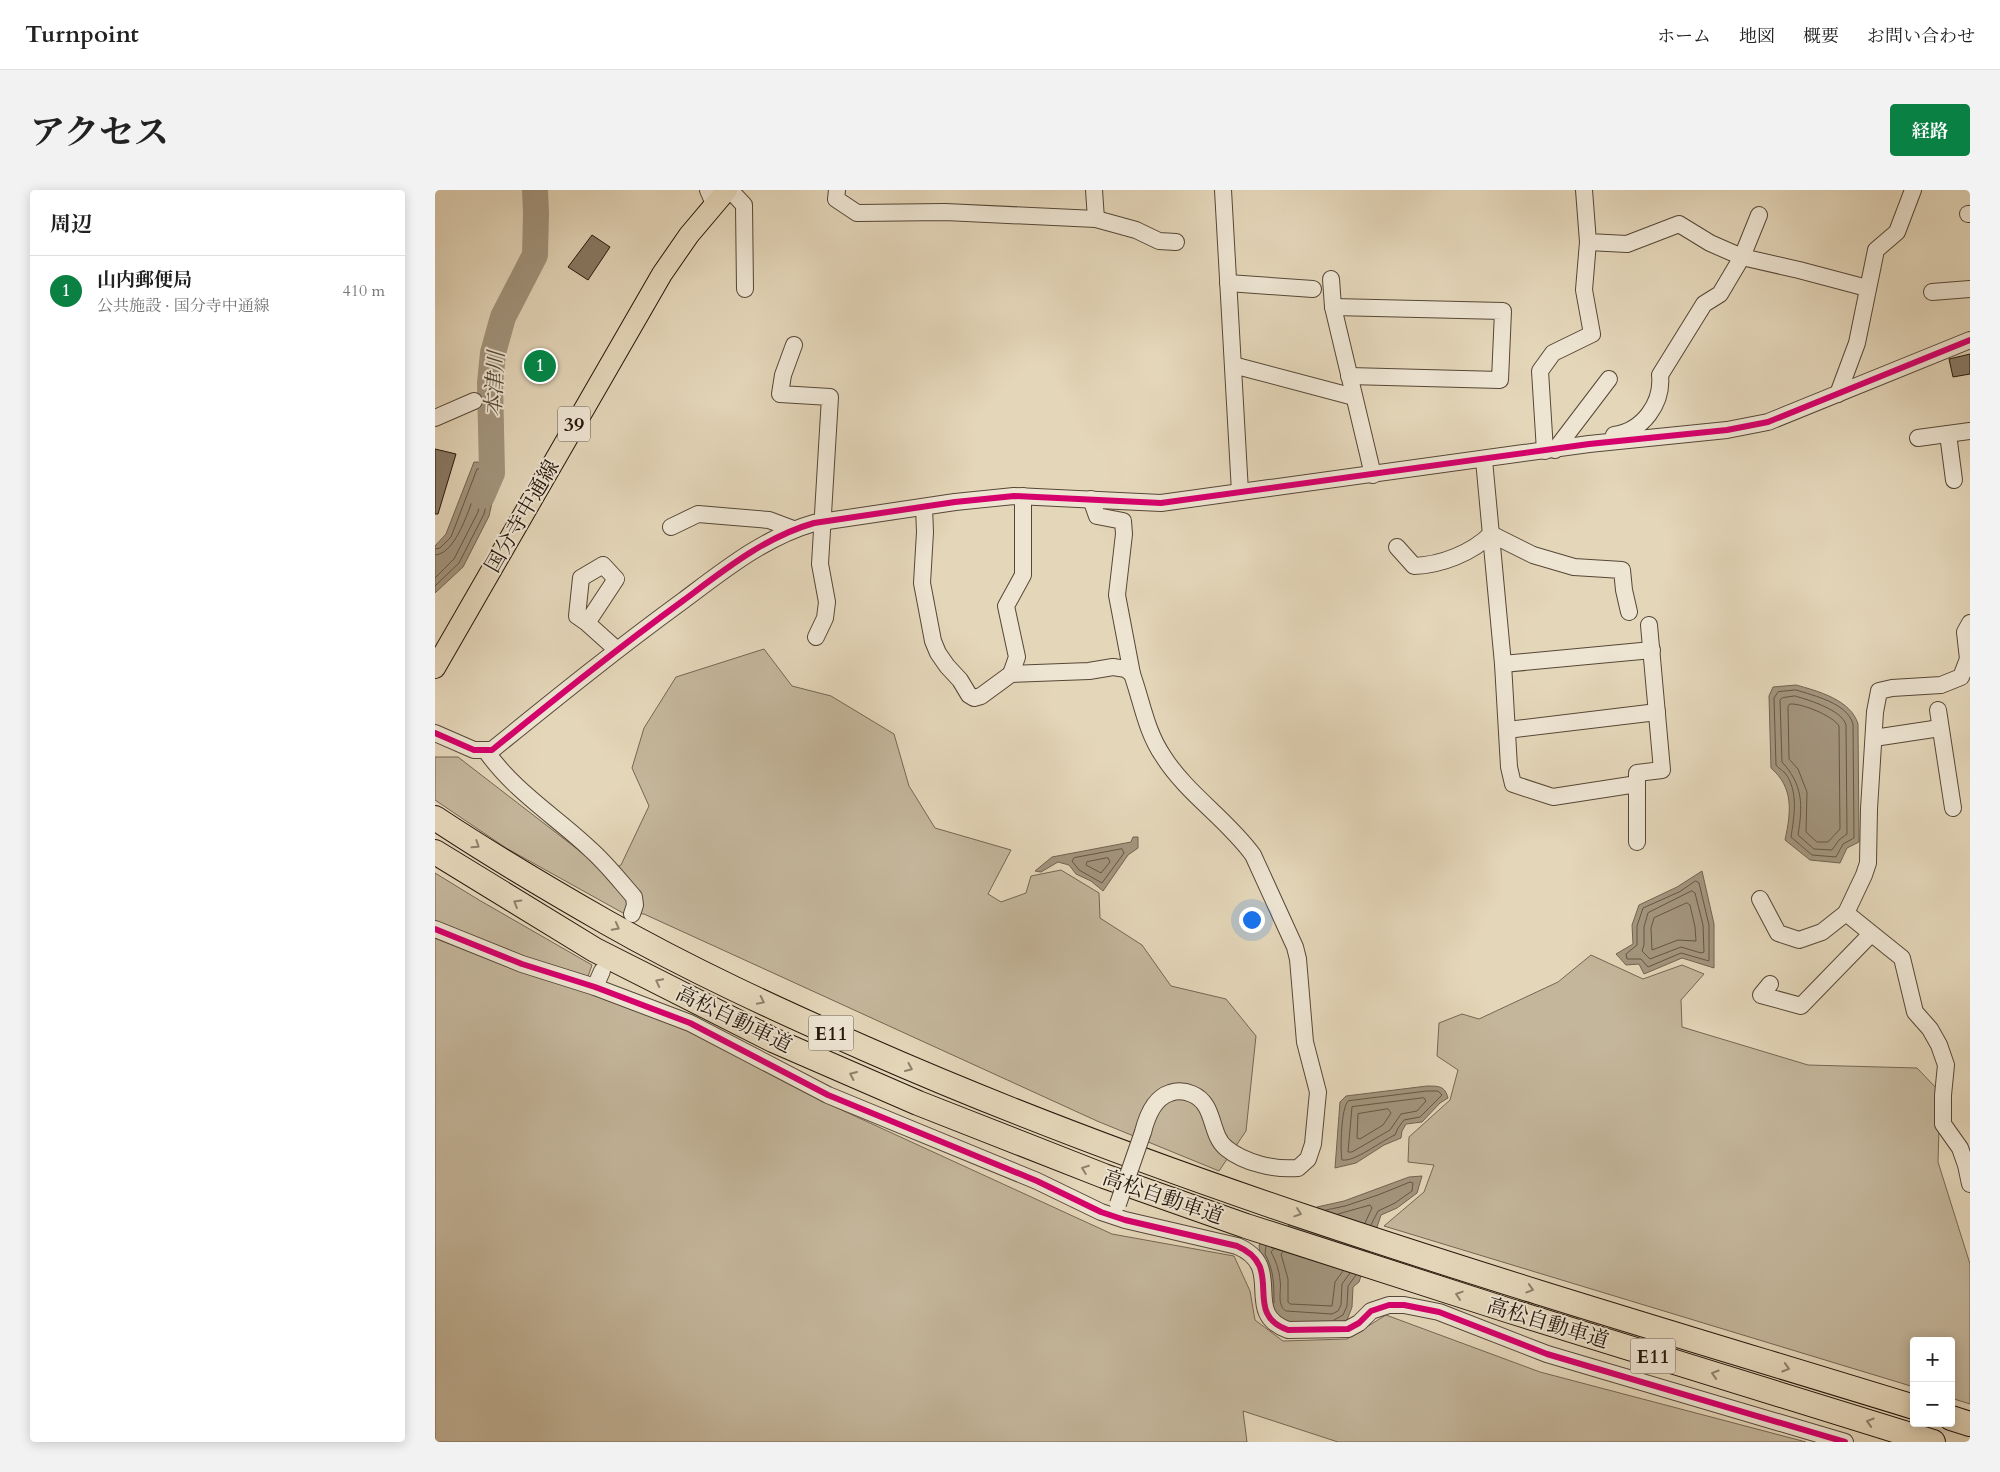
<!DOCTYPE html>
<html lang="ja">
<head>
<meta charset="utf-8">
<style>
  body { margin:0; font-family:Cardo,"Noto Serif JP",serif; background:#f2f2f2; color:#222 }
  .controls { position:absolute; right:15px; bottom:15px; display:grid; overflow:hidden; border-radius:5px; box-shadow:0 2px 12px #0003 }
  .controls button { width:45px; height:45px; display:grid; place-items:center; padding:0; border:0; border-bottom:1px solid #e0e0e0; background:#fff; color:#222; font:25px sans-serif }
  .you { position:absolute; left:816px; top:729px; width:18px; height:18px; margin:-12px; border:4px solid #fff; border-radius:50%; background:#1a73e8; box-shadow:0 0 0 8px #1a73e833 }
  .badge { display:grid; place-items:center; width:32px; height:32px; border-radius:50%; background:#0b8043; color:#fff; font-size:16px; font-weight:700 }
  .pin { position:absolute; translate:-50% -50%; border:2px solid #fff; box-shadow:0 1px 5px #0006 }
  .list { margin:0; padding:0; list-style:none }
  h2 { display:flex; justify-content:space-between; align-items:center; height:65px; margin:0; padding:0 20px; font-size:21px }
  h2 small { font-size:16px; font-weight:400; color:#767676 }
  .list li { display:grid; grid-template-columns:32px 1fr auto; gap:15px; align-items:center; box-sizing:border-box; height:70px; padding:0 20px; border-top:1px solid #e0e0e0 }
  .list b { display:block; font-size:19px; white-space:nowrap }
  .list p { margin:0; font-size:16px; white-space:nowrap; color:#767676 }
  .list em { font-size:16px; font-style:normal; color:#767676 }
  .map { position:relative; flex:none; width:1535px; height:1252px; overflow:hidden; border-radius:5px }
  header { display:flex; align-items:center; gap:30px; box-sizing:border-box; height:70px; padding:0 25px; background:#fff; border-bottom:1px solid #e0e0e0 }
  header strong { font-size:24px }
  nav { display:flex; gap:28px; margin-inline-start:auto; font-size:18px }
  .intro { display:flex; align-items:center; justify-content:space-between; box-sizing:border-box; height:120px; padding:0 30px }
  h1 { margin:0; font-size:35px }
  .button { padding:12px 22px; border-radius:5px; background:#0b8043; color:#fff; font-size:18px; font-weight:700 }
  main { display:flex; gap:30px; padding:0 30px }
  aside { flex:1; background:#fff; border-radius:5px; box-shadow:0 2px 12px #0003 }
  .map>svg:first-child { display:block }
</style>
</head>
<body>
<header>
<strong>Turnpoint</strong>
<nav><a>ホーム</a><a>地図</a><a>概要</a><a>お問い合わせ</a></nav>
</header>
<div class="intro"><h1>アクセス</h1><a class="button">経路</a></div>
<main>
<aside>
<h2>周辺<small></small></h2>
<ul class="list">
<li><span class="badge">1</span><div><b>山内郵便局</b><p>公共施設 · 国分寺中通線</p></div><em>410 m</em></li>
</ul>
</aside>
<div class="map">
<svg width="1535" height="1252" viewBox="0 0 1535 1252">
  <rect width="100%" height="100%" fill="#e4d6b9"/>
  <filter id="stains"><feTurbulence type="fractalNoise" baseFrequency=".004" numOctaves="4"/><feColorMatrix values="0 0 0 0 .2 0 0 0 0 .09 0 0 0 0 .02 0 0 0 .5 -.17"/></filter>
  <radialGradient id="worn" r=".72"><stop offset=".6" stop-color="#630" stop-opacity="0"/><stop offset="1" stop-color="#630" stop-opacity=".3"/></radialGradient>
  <g fill="#c4b69b" stroke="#756653">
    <path d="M329,459l28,37 39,10 63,38 15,52 26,42 76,22 -23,44 13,8 25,-9 5,-17 30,-6 38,23 1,25 42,27 29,41 55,13 30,37 -10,95 -27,40 -122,-50 -453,-207 -21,-1 -117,-65 -71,-48v-43h23l149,115 14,-7 28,-59 -17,-38 12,-40 32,-51z"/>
    <path d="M0,683l44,27 113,65 -8,23 102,40 136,73 290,133 122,22 16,35 5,29 28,21 64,-2 39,-24 154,57 266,70h-468l-95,-31 4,31h-812z"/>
    <path d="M1156,765l52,24 39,-14 22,9 -23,26 1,27 126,38 109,3 23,24 -2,70 32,102v140l-19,-6v-57h-37v46l-530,-161 40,-34 10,-27 -26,-3 1,-25 41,-37 8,-30 -21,-14 2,-33 23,-9 17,5 79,-37z"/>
  </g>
  <g fill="#a3957e" stroke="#716350">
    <path d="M39,272l27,1 -12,53 -26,51 -28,26v-47l11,-12z"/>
    <path d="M1361,495c22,6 55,15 62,39l1,118 -12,6 -7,15 -30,-3 -25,-20c6,-28 9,-52 -14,-72l-2,-72 4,-9z"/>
    <path d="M698,647h5v11l-10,7 -25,36 -12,-10 -15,-7 -7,-9 -11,-3 -17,10 -6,-1 17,-14 79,-15z"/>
    <path d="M1267,681l12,53v44l-32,-10 -38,16 -5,-10 -13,1 -10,-11 17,-10 -1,-19 7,-20 38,-18z"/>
    <path d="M992,896c12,0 18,0 21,12l-8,5 -18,19 -16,2 -4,7 -1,7 -17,7 -28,18 -21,5 5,-66 6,-6z"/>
    <path d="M987,986l-5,17 -20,15 -16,7 -22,67 -6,5 -1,20 -5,13 -13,5 -52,-3 -10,-6 -12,-61 -1,-10 58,-38 27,-6 65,-24z"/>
  </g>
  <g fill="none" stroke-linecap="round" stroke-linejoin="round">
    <g stroke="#645644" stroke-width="1">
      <path d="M0,359l5,-1 11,-11 26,-68 16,-1 1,3 -10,43 -25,49 -24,23"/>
      <path d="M0,365c24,-1 38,-60 46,-79l4,-2 1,3 -8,35 -24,47 -19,19"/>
      <path d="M1361,500c19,6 51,13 57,34l1,114 -11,6 -7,13 -24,-2 -21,-18c3,-20 8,-46 -6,-64 -3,-3 -7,-5 -9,-8l-2,-67 4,-6z"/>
      <path d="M1360,506c14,4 47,14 51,29l1,109 -8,6 -7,10 -18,-1 -16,-14c5,-30 5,-50 -16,-73l-2,-62 2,-2z"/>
      <path d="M1355,514c12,-1 43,12 49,22l1,103 -12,13h-11l-11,-10 1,-40 -9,-23 -9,-10 -1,-52z"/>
      <path d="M687,659l2,4 -22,30 -23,-13 -7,-9 2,-3z"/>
      <path d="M673,668l2,4 -9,11 -15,-8 1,-3z"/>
      <path d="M1261,691l3,2 10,42v36l-28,-8 -33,14 -7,-8h-14l-1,-5 11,-9v-19l6,-18 36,-16z"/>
      <path d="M1257,701l3,2 8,32 1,27 -3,1 -20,-6 -31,12 -8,-8 2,-6v-18l4,-14z"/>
      <path d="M1252,713l3,2 5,22 1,14 -18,-1 -26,10 -1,-22 3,-10z"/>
      <path d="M992,901h11l4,4 -22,22 -16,3 -6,8 -3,7c-14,6 -40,27 -53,25 -2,-11 -1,-52 6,-59z"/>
      <path d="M989,908l2,3 -9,10 -16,3 -11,16 -38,22h-4l4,-45z"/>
      <path d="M953,919l3,4 -8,12 -23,14 -3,-1 1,-24z"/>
      <path d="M891,1020l19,-4 33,-11 32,-13 3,1 -1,8 -17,12 -17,8 -7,14"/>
      <path d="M903,1024l32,-9 2,3 -7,15"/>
      <path d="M831,1056l-1,8c9,16 9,31 9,49"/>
      <path d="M839,1059l-3,3c5,9 8,18 9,28 2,10 -4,25 6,31l46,3 6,-3 3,-6 1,-21 8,-11"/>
      <path d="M848,1062l-2,2 7,25v23l2,2 42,2 3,-24 8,-11"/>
      <path d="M899,1130l9,-5 4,-9 1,-20 8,-11"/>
    </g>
    <path stroke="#a3957e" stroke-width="26" d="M47,306l10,-23 -2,-90 3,-30 10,-36 32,-62 1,-42 -1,-23"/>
  </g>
  <g fill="#897a65" stroke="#26170b">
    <path d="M157,45l18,12 -22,33 -20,-13z"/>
    <path d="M98,161l21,7 -7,23 -22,-9z"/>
    <path d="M1535,164v20l-17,3 -4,-18z"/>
    <path d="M0,259l21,5 -18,60h-3z"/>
  </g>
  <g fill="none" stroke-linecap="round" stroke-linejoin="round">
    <defs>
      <g id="minor">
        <path d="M273,0l6,14"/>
        <path d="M295,0l14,15 1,84"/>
        <path d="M402,0l-1,9 21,14 88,-1 151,7 40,11 23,11 17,1"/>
        <path d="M659,0l2,29"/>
        <path d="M788,0l17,302"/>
        <path d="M1149,0l4,52 39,2 52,-20 31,19 32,14 57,13 68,18"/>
        <path d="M1533,24h2"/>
        <path d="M896,89l2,28 40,168"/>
        <path d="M793,93l85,6"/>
        <path d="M1497,102l38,-3"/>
        <path d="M898,117l170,4 -3,69 -151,-4"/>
        <path d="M359,155l-11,30 -3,19 50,3 -10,167 7,38 -2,16 -9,19"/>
        <path d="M798,175l121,32"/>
        <path d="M1403,204l19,-51 19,-93 21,-18 16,-42"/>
        <path d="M0,228l39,-17"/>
        <path d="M1513,244l6,46"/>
        <path d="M1179,245c29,-4 49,-32 46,-60l44,-71 16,-10 22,-37 17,-42"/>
        <path d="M1483,248l52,-7"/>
        <path d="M1120,260l54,-71"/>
        <path d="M1110,261l-5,-80 13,-18 39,-19 -8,-44 4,-48"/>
        <path d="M1049,270l19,204 6,103 4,17 40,13 84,-13v-11l25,-3 -13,-145"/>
        <path d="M656,309l6,17 26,5 1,13 -7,61 15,79"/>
        <path d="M489,317l1,25 -3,51 11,58 5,12 9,13 13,14 9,15 5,3 7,-2 30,-22 78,-3 24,-4 13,2 6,5c10,28 14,57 31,82 24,38 64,63 90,99l42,92 3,12 7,83 13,50 -5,52 -5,15 -10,9c-23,2 -54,-5 -72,-20 -17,-14 -10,-44 -34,-54 -7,-3 -14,-4 -22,-1 -16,5 -23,23 -27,39"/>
        <path d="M236,337l27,-13 71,6 24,9"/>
        <path d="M962,357l17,19c27,-1 58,-13 77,-32l42,21 41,12 48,3 2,20 5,22"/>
        <path d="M152,433l-10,-7 4,-38 22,-13 13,14 -29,44 29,26"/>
        <path d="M1535,433l-5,9 3,27 -7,18 -20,8 -49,3 -13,3 -4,21 -6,97 -1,54 -4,12 -18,38 56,45 13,54 15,17 9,16 7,20 -3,30v29l17,24 6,17 4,19"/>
        <path d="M1068,474l149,-14"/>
        <path d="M576,484l6,-17 -11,-51 17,-31v-79"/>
        <path d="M1503,520l15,98"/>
        <path d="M1072,540l150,-18"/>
        <path d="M0,543l39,17h18c63,-51 126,-102 192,-150 40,-30 81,-63 130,-77l141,-21 59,-6 147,7 428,-59 138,-14 41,-8 202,-82"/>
        <path d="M1439,548l66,-10"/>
        <path d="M51,561c28,40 69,65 104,98 16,14 30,32 44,48l1,8 -3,9"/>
        <path d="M1202,594v58"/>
        <path d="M1325,709l18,34 21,7 23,-8 24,-19"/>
        <path d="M0,739l87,35 73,23 95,36 138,72 209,86 64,31 24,8 112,26c50,21 3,67 51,84l60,-1 11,-6 12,-12 18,-6h15l35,7 108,42 298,88"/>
        <path d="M1335,794l-9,11 40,11 70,-72"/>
        <path d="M160,797l7,-16"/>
      </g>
      <path id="major" d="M0,478l227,-394 27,-39 38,-45"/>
      <g id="highway">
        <path d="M0,628c56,37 113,71 171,104 84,48 172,88 260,127 338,149 696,250 1048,358"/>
        <path d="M0,662l160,98 178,90 145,63 186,73 142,50 264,85 423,131"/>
        <path d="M1516,1228l19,6"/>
      </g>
    </defs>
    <use href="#minor" stroke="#564736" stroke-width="18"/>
    <use href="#major" stroke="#26170b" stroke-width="22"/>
    <use href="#highway" stroke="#26170b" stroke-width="26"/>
    <use href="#minor" stroke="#ede4d2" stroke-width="16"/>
    <use href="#major" stroke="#e4d6b9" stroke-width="20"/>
    <use href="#highway" stroke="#e4d6b9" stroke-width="24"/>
    <defs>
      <path id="minor-bridge" d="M683,1014l25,-72"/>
    </defs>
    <use href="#minor-bridge" stroke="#564736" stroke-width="18" stroke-linecap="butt"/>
    <use href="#minor-bridge" stroke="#ede4d2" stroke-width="16"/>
    <defs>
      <g id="cycleway">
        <path d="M0,543l39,17h18c63,-51 126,-102 192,-150 40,-30 81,-63 130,-77l141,-21 59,-6 147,7 428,-59 138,-14 41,-8 202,-82"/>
        <path d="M0,739l87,35 73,23 95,36 138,72 209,86 64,31 24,8 112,26c50,21 3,67 51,84l60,-1 11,-6 12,-12 18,-6h15l35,7 108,42 298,88"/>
      </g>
    </defs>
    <use href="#cycleway" stroke="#ede4d2" stroke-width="9"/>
    <use href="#cycleway" stroke="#d6006c" stroke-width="6"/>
  </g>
  <defs><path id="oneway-chevron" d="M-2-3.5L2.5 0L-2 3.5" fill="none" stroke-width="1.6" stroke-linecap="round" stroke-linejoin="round" transform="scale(1.25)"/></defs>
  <g stroke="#8e806b">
    <use href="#oneway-chevron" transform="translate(41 655) rotate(33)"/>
    <use href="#oneway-chevron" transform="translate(82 713) rotate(-149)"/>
    <use href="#oneway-chevron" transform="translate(181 737) rotate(28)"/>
    <use href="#oneway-chevron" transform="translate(224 792) rotate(-153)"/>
    <use href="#oneway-chevron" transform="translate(326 811) rotate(26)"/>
    <use href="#oneway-chevron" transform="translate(474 878) rotate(24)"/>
    <use href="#oneway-chevron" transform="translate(418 885) rotate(-156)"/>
    <use href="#oneway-chevron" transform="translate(650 979) rotate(-159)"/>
    <use href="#oneway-chevron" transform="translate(863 1023) rotate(19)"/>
    <use href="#oneway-chevron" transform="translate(1095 1099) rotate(17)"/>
    <use href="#oneway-chevron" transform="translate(1024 1105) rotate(-162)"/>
    <use href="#oneway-chevron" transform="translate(1351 1178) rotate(17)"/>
    <use href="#oneway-chevron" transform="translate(1280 1184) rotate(-163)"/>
    <use href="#oneway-chevron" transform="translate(1435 1232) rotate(-163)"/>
  </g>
  <g text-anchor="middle" stroke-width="4" stroke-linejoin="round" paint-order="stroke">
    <g fill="#ede4d2" stroke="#625447" stroke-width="1">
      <rect x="123" y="216.5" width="32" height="35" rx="4"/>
      <rect x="373.5" y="825.5" width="45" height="35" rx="4"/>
      <rect x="1195.5" y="1148.5" width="45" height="35" rx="4"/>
    </g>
    <g font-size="20" font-weight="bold" fill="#26170b">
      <text x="139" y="241">39</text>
      <text x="396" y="850">E11</text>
      <text x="1218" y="1173">E11</text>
    </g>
    <g font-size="21" fill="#26170b" stroke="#ede4d2">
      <text transform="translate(87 326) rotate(-60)" y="7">国分寺中通線</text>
      <text transform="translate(299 829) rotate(26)" y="7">高松自動車道</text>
      <text transform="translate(728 1007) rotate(19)" y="7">高松自動車道</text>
      <text transform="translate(1113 1133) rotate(17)" y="7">高松自動車道</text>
    </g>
    <g font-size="22" font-style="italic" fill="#584939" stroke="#ede4d2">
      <text transform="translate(59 194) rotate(-87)" y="8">本津川</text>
    </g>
  </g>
  <rect width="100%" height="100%" filter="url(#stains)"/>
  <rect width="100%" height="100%" fill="url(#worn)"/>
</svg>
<div class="controls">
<button>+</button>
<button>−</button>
</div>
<div class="you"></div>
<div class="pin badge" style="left:105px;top:176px">1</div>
</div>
</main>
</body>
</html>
